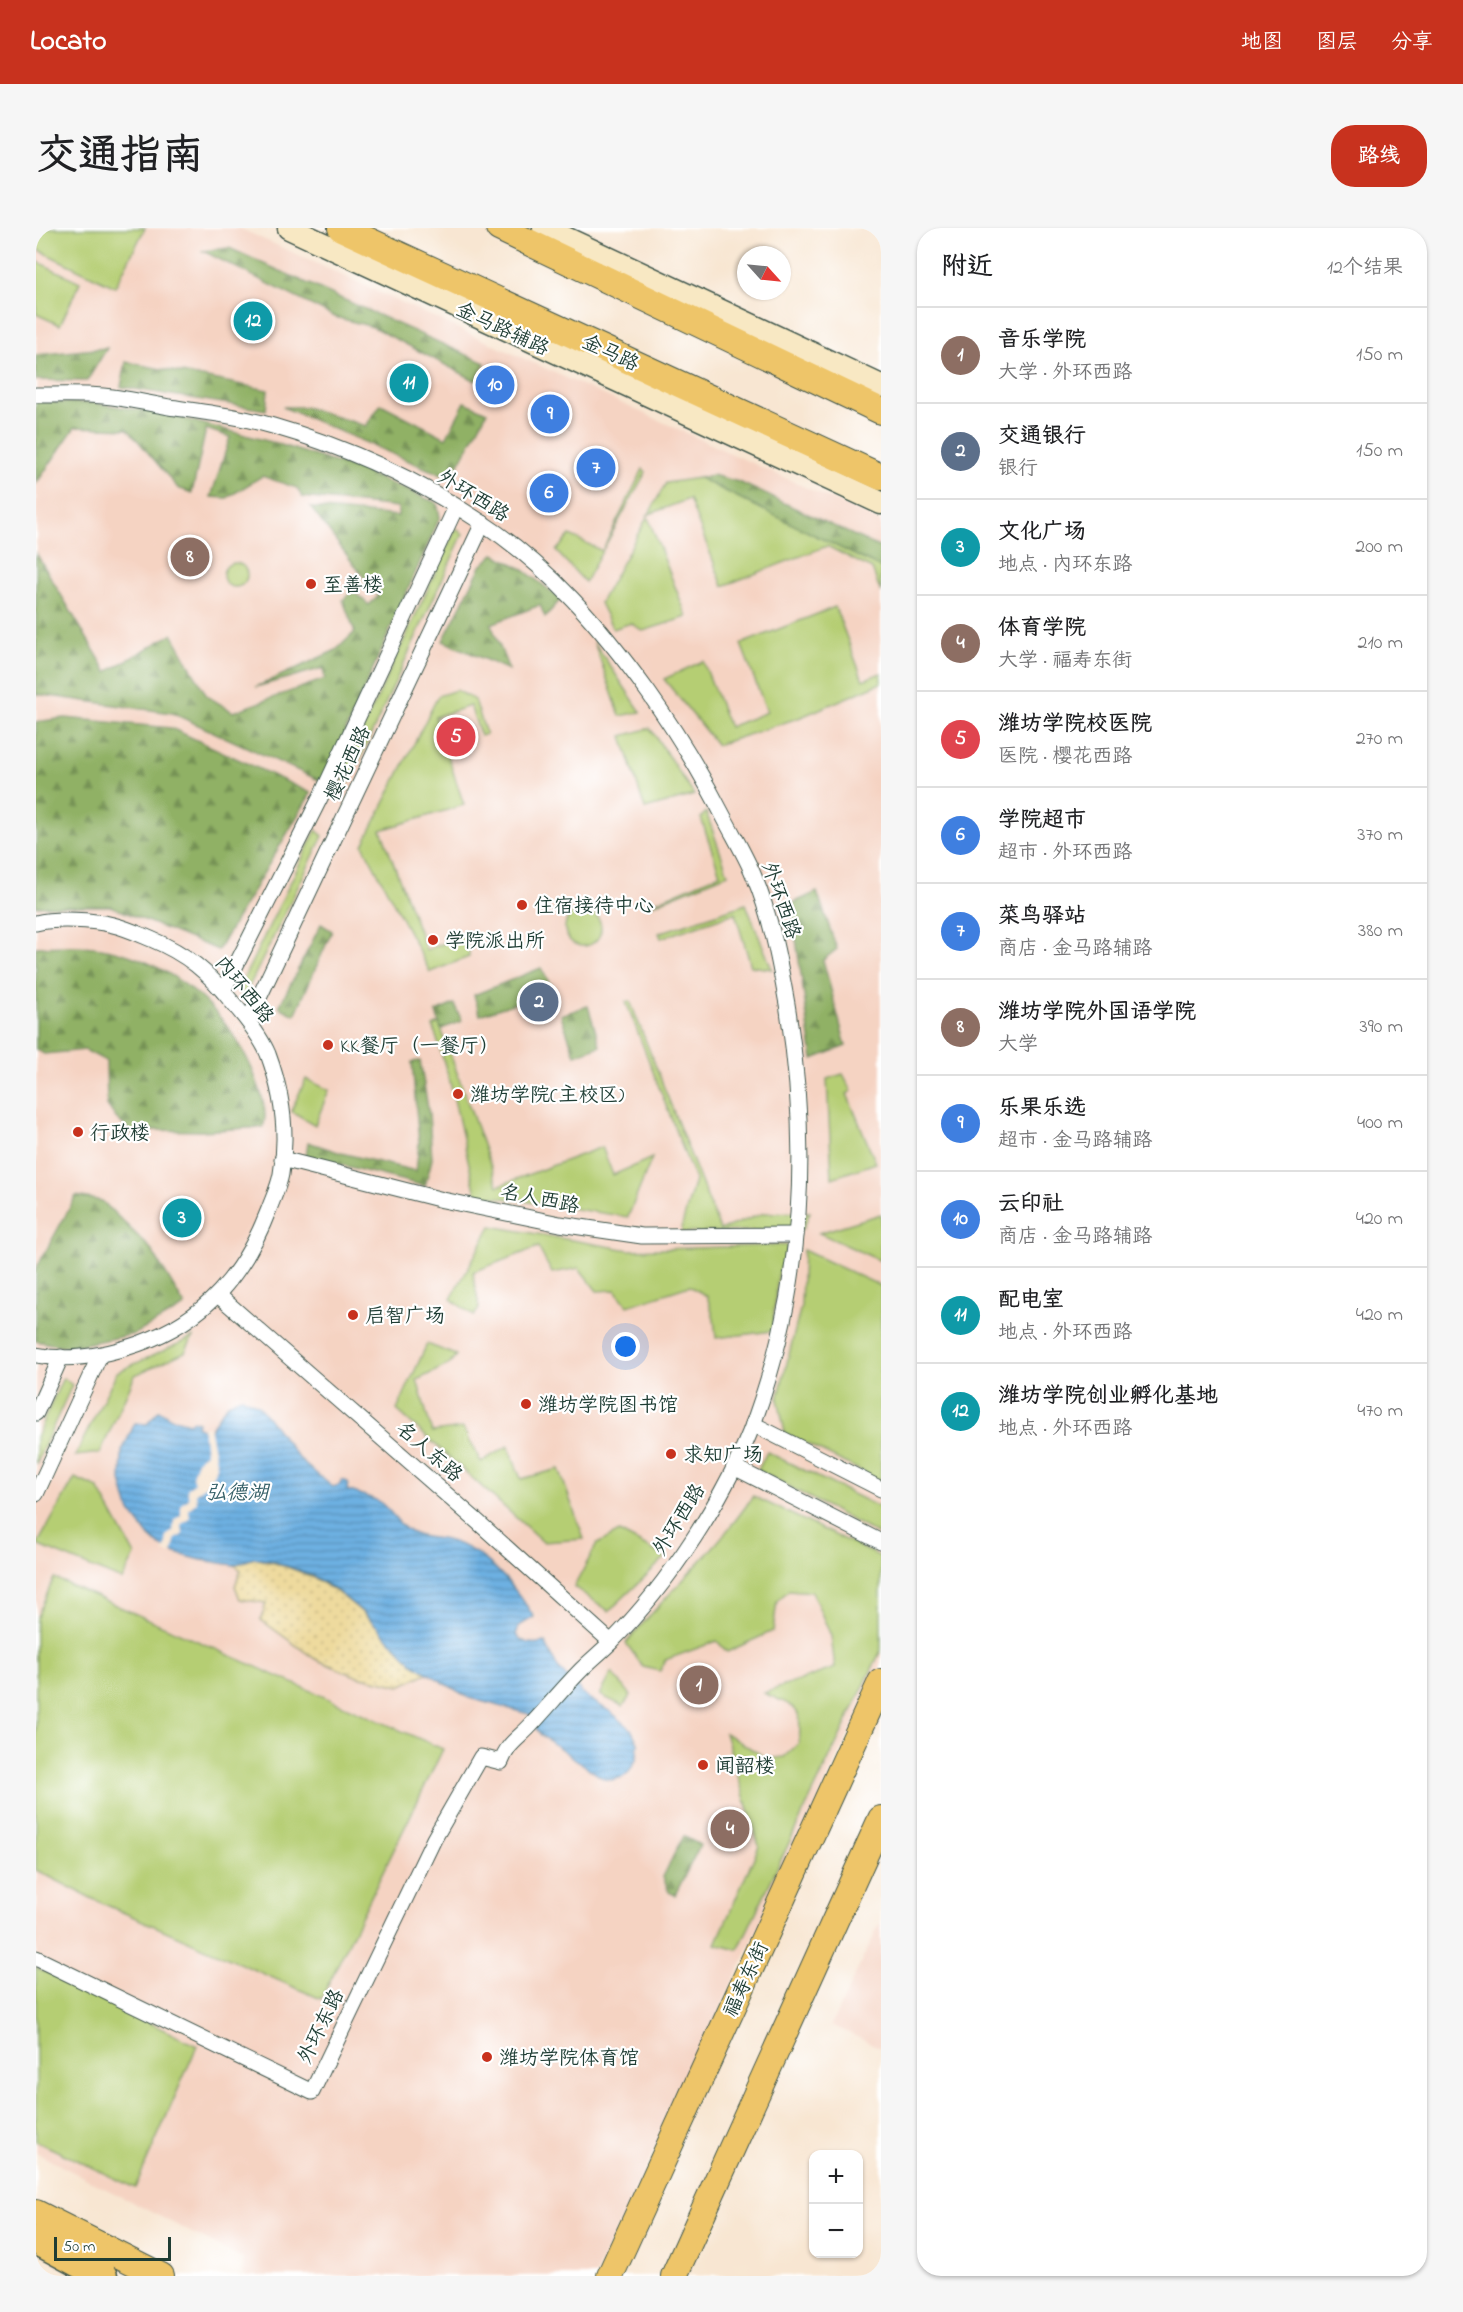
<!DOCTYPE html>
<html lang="zh">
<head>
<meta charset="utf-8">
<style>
  body { margin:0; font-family:"Indie Flower","LXGW WenKai TC",sans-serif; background:#f6f6f6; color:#202124 }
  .controls { position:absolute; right:18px; bottom:18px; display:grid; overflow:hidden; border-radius:12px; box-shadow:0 2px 4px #0004 }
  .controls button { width:54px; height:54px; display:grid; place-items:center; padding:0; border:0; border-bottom:2px solid #e0e0e0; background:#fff; color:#202124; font:30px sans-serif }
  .compass { position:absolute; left:701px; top:18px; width:54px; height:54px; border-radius:50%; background:#fff; box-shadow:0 2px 4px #0004; rotate:117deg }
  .scale { position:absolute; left:18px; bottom:15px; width:117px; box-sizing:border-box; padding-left:6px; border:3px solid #1f3d34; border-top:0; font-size:16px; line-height:21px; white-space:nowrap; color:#1f3d34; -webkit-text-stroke:4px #fff; paint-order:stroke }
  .you { position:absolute; left:590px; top:1119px; width:21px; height:21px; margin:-15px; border:4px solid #fff; border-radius:50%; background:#1a73e8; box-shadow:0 0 0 9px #1a73e833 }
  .badge { display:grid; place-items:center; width:39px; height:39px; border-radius:50%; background:#c8321e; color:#fff; font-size:20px; font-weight:700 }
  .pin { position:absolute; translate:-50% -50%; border:3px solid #fff; box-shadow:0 2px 6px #0006 }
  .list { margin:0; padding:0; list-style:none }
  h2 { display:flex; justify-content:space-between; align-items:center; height:78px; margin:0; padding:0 24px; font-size:26px }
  h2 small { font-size:20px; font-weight:400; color:#757577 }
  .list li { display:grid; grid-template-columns:39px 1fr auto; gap:18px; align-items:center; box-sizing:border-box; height:96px; padding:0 24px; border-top:2px solid #e0e0e0 }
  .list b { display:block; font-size:22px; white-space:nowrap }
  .list p { margin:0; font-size:20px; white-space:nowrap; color:#757577 }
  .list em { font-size:20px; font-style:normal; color:#757577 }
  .map { position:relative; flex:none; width:845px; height:2048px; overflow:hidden; border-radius:24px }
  header { display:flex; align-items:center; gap:36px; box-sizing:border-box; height:84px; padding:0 30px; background:#c8321e; color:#fff }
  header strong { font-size:28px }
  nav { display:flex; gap:33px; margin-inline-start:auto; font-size:21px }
  .intro { display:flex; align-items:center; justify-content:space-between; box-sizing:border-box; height:144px; padding:0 36px }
  h1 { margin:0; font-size:42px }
  .button { padding:15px 27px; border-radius:24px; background:#c8321e; color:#fff; font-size:21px; font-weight:700 }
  main { display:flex; gap:36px; padding:0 36px }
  aside { flex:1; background:#fff; border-radius:24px; box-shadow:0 2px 4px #0004 }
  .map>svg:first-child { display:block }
</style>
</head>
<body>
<header>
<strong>Locato</strong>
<nav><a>地图</a><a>图层</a><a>分享</a></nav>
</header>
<div class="intro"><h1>交通指南</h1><a class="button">路线</a></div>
<main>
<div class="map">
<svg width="845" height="2048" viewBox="0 0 845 2048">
  <defs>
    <pattern id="forest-firs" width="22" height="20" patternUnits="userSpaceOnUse" patternTransform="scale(1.5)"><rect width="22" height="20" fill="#90b165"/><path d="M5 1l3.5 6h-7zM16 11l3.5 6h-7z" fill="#759154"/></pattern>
    <pattern id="sand-dots" width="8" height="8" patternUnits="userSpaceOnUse" patternTransform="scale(1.5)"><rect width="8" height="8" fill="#eeda9e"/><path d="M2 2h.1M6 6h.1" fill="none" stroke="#ccbc89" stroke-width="1.8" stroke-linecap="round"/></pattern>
    <pattern id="water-rules" width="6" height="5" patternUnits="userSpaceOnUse" patternTransform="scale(1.5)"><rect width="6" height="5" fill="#6db0e2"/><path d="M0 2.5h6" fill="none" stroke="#5990b8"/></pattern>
  </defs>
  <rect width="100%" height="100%" fill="#fff"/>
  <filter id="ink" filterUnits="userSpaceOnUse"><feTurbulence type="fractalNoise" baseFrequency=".0167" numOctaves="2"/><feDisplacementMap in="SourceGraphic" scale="12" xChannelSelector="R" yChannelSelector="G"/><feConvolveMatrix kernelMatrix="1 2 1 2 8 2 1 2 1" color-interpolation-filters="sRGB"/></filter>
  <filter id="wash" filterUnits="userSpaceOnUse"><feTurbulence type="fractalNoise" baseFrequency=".008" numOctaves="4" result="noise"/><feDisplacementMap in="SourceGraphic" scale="24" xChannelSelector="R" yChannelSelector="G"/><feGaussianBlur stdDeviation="1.35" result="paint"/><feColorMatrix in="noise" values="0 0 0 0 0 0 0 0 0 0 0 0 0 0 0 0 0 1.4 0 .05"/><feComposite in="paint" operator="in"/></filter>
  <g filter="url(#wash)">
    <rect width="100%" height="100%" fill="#f8e6d2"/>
    <g fill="#f5d3c2">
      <path d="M0,0h203l642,294v1144l-286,610h-346l-6,-3v-14l-207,-106z"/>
      <path d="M845,1693v127l-50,-23z"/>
    </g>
    <g fill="#b5ce73" stroke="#6a8654" stroke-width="1.5">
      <path d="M0,0h109l-30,59 -79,-38z"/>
      <path d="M0,33l44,21 -20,43 -24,-11z"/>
      <path d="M607,241l3,3 -61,110 -29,-31 14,-16 32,16z"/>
      <path d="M663,250l182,90v25l-9,-24 -45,-23 -104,40 -34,-87 -42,16 40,102 -44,14 -12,-8 -18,6 -13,-26 66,-120z"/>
      <path d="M420,300l7,6 -114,249 -9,-5z"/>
      <circle cx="199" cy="347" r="12"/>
      <path d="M799,379l28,73 18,-7v10l-80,34 -84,28 -53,-66 39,-18 26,66 38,-15 -26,-68z"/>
      <path d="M558,414l47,70 -21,4z"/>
      <path d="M420,462l19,10 11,34 -5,2 -11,-30 -35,11 29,88 -83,25 45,120 42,-16 1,23 -39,15 -67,-127 75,-149z"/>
      <path d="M614,500l44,67 -49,14 -23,-73z"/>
      <path d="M670,584l22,62 -79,32 -1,-1 72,-31 -19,-56z"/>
      <path d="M280,602l7,6 -78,159 -7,-5z"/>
      <path d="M710,676l26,65 -21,-3 -16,-53 -74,25 -2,-5z"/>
      <circle cx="547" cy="700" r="18"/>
      <path d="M594,773l90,229 44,-17 46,-1 -7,17 -121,4v-8l13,-45 -69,-178z"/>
      <path d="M403,795l59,163 104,-39 11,28 39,-17 -24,59 -152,-23 -26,-112 -17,-56z"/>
      <path d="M807,846l9,17 -5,3 29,69 -44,15 -5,-99z"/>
      <path d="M270,851l23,11 -14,35 -24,-14z"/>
      <path d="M845,986v47l-62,-28z"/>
      <path d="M455,998l138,24 159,-5 -10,31 -6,55 -56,7 -2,-19 -7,-23 -18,-10 -61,20 -13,-16 -18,1 -18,-23 -27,5 -14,-26 -65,25 6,36 -5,8 -23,-17z"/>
      <path d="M767,1022l78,36v195l-96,-48 -7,-34 23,-93z"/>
      <path d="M157,1109l-8,15 -50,23 -35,78 -25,3 42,-84z"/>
      <path d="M391,1116l29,11 -6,9 -33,16 15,52 31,-4 18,34 27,-16 13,33 38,-10 25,70 -41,3 -146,-132z"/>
      <path d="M27,1150l9,7 -36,79v-27z"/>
      <path d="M731,1224l114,56v28l-123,-66z"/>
      <path d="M39,1250l23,10 37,67 -13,25 -85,-35z"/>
      <path d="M717,1268l128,61v93l-143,300 -22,-6 43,-98 -34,-113 43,26 16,-2 15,-14c4,-38 -3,-35 -35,-50l71,-25 -4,-32 -19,-44 -23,-2 -12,11 -4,30 -46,21 -10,-11 -52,19 -5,11 -17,-4 -17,-24c41,-50 91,-93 127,-147z"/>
      <path d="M583,1304l47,25 -57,54 -35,-24 23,-43z"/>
      <path d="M18,1350l389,171 -122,250 -226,-99 -59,-30v-251z"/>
      <path d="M576,1445l19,22 -8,11 -23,-11z"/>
      <path d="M0,1739l161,79 -62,142 -99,-47z"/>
    </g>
    <g fill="url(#forest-firs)" stroke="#58774c" stroke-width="1.5">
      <path d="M193,20l256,115 -9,18 -103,-54 -38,-10 -132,-66z"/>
      <path d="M71,120l-20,33 -51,-1v-25z"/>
      <path d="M90,134l142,28 -2,20 -145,-23z"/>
      <path d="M0,174l57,1 70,10 112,30 84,27 78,33 3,14 -117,265 -151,-69 -136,-19v-141l71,119 65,-38 35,62 26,16 92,-33 -2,-11 -67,19 80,-37 19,-18 -12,-32 10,-9 16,14 9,-9 -67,-88 87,8v-9l-96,-10 -5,-9 -35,-12 -35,22 -16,-1 19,-60 -24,-8 -14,64 -14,-5 -50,-59 -53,-2 -39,57z"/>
      <path d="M429,174l22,10 -36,67 -168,-72h22l61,19 15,-22 65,34z"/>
      <path d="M676,247l27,7 142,66v20l-182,-90z"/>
      <path d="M458,326l27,14 40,31 -16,18 -5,-12 -49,19 18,46 -66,-29 38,-75z"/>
      <path d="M29,490l106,10 140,65 -93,157 -108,-44h-74v-184z"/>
      <path d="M781,664l20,57 -14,11 23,86 -33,13 -22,-155z"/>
      <path d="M285,696l11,7 -37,84 -16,-8z"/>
      <path d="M33,718c11,0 22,0 32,2 71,13 130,64 155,131 5,13 13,35 7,48l-61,4 -53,-1 -16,4 -17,-16 -9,-13 -1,-44 -21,-11 -41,4 -8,-5v-102z"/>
      <path d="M505,740l12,22 -73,25 -6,-20z"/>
      <path d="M418,776l8,17 -21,8 -5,-17z"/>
      <path d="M552,778l12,40 -25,9 -14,-40z"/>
      <path d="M384,833l9,53 3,45 -7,27 -119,-30 2,-14 33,11 75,18 3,-28 -7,-81z"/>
      <path d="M40,968l26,5 49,48 34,57 -50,28 -66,13 -33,-6v-72z"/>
      <path d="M647,1608l17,9 -25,50 -6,-3 -6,-15z"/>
    </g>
    <path fill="url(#sand-dots)" stroke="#868c69" stroke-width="1.5" d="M218,1330c56,12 85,31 126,71 15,16 29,32 47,44l-27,13 -47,-11 -38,-16 -54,-39 5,-17 -26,-4 -5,-13 6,-16 -7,-5z"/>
    <path fill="url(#water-rules)" stroke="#46768b" stroke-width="1.5" d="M206,1169l16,8 44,57 31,25 6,-2 3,-5 6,2 -1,8c10,4 24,6 34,13 11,8 17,22 29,29 12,7 24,5 36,8 39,9 68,45 88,77l-15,9 -3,9c9,9 17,10 29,7l13,26 30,30 23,14 20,17 7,14 -1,15 -8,14 -6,5 -12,3 -7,-1 -63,-44 -6,-8 1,-5 -7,-8 -60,-16 -56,-34 -48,-50 -28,-23 -24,-15 -37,-14 -22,-4 -20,7 -33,-5 -29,-8 -12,-6 -13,-12 -18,-24 -8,-29 1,-30 13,-28 12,1 12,-14 12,8 18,5 4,-3 5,2 -1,5 12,4c9,-13 16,-31 33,-34z"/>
    <path fill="#f8e6d2" d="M173,1198l8,40 -8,17 -13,10 1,9 -8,7 1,10 -8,5 1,10 -8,6 -1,8 -3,7 -8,-4 4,-7 -1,-8 7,-5 1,-11 7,-5v-11l8,-5 -2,-11 7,-5 -2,-7 3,-10 3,-7 8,-6 -3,-26z"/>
  </g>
  <g filter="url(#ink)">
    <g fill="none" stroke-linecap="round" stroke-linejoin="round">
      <defs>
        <g id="street">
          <path d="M0,167c22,0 45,-1 67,1 22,2 44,7 66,11 35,5 70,9 104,19 73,21 145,54 208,96 68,44 120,105 167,170 30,42 56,86 79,131 9,17 19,34 26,51 18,42 26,85 34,130 23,142 17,279 -32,415 -28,77 -87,166 -145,224 -9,9 -19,17 -28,26 -18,18 -34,38 -52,57 -13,14 -22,17 -29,36l-20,-5 -47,82 -122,253 -276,-134"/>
          <path d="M0,695c20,-5 57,-3 77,2 13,3 26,9 38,14 36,15 57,33 81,63 13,15 28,33 36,52 14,38 20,80 13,120 -2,12 -8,24 -12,35 -25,65 -63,111 -131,135 -32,11 -68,18 -102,11"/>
          <path d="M187,763l99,-197 134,-287"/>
          <path d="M212,793l235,-498"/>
          <path d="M246,931l161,41 117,24 82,12 154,-1"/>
          <path d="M182,1067l260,227 133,120"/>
          <path d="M0,1185l25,-56"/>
          <path d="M717,1196l128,65"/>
          <path d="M698,1239l147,75"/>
          <path d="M0,1266l64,-139"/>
        </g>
        <g id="secondary">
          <path d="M253,0l592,275"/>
          <path d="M508,0l337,158"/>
        </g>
        <g id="primary">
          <path d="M305,0l540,249"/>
          <path d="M463,0l382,183"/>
          <path d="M0,1985l125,63"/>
          <path d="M574,2048l271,-594"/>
          <path d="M638,2048l207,-457"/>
        </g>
        <path id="highway" d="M0,2012l67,36"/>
      </defs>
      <use href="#street" stroke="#40564c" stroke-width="17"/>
      <use href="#secondary" stroke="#40564c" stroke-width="25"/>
      <use href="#primary" stroke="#40564c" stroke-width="28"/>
      <use href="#highway" stroke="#40564c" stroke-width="31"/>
      <use href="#street" stroke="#fff" stroke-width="15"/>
      <use href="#secondary" stroke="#f8e8c3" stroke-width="22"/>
      <use href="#primary" stroke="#eec569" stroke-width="26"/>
      <use href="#highway" stroke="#eec569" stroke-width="28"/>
    </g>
  </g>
  <g fill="#c8321e" stroke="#fff" stroke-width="2">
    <circle cx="275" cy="356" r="6"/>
    <circle cx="486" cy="677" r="6"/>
    <circle cx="397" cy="712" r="6"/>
    <circle cx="292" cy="817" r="6"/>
    <circle cx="422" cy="866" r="6"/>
    <circle cx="42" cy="904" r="6"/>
    <circle cx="317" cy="1087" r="6"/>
    <circle cx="490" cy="1176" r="6"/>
    <circle cx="635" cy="1226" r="6"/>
    <circle cx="667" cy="1537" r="6"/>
    <circle cx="451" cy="1829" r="6"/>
  </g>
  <g text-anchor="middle" stroke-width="4.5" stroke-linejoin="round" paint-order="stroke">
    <g font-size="20" fill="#1f3d34" stroke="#fff">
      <text transform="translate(467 100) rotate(25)" y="7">金马路辅路</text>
      <text transform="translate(575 124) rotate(25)" y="7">金马路</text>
      <text transform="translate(438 267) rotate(32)" y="7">外环西路</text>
      <text transform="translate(311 535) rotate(-65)" y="7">樱花西路</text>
      <text transform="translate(746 672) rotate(71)" y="7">外环西路</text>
      <text transform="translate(209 761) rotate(51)" y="7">内环西路</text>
      <text transform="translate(504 970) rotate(11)" y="7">名人西路</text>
      <text transform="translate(394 1223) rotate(41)" y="7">名人东路</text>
      <text transform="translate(642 1291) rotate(-58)" y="7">外环西路</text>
      <text transform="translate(709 1751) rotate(-65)" y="7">福寿东街</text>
      <text transform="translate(284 1798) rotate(-64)" y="7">外环东路</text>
    </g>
    <g font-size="20" fill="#1f3d34" stroke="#fff" text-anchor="start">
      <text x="287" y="363">至善楼</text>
      <text x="498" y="684">住宿接待中心</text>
      <text x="409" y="719">学院派出所</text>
      <text x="304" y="824">KK餐厅（一餐厅）</text>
      <text x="434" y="873">潍坊学院(主校区)</text>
      <text x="54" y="911">行政楼</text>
      <text x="329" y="1094">启智广场</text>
      <text x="502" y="1183">潍坊学院图书馆</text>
      <text x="647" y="1233">求知广场</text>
      <text x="679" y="1544">闻韶楼</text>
      <text x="463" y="1836">潍坊学院体育馆</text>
    </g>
    <g font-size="21" font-style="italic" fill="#366068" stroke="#fff">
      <text x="201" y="1271">弘德湖</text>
    </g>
  </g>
</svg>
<div class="controls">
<button>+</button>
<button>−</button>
</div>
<svg class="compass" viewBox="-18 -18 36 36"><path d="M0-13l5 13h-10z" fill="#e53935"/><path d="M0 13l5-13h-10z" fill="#757577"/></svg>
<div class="scale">50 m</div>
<div class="you"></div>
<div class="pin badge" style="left:663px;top:1457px;background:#8d6e63">1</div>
<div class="pin badge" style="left:503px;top:774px;background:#5c6f8a">2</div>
<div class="pin badge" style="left:146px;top:990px;background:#0f9aa8">3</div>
<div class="pin badge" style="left:694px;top:1601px;background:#8d6e63">4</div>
<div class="pin badge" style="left:420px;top:509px;background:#e0444e">5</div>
<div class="pin badge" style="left:513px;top:265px;background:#3f7fe0">6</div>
<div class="pin badge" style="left:560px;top:240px;background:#3f7fe0">7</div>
<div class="pin badge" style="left:154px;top:329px;background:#8d6e63">8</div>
<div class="pin badge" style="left:514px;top:186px;background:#3f7fe0">9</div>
<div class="pin badge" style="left:459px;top:157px;background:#3f7fe0">10</div>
<div class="pin badge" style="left:373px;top:155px;background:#0f9aa8">11</div>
<div class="pin badge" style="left:217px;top:93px;background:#0f9aa8">12</div>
</div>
<aside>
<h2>附近<small>12个结果</small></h2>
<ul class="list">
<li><span class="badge" style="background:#8d6e63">1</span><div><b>音乐学院</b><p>大学 · 外环西路</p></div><em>150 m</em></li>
<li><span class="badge" style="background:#5c6f8a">2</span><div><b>交通银行</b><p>银行</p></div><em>150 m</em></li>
<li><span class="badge" style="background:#0f9aa8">3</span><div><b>文化广场</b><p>地点 · 内环东路</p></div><em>200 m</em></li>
<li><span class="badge" style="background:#8d6e63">4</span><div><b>体育学院</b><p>大学 · 福寿东街</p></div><em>210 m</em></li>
<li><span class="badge" style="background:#e0444e">5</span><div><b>潍坊学院校医院</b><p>医院 · 樱花西路</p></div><em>270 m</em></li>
<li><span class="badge" style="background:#3f7fe0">6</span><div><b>学院超市</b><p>超市 · 外环西路</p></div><em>370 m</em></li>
<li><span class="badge" style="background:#3f7fe0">7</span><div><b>菜鸟驿站</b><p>商店 · 金马路辅路</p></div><em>380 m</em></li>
<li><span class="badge" style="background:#8d6e63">8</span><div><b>潍坊学院外国语学院</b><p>大学</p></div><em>390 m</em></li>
<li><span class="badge" style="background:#3f7fe0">9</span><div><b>乐果乐选</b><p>超市 · 金马路辅路</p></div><em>400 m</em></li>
<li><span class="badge" style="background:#3f7fe0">10</span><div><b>云印社</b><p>商店 · 金马路辅路</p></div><em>420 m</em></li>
<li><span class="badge" style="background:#0f9aa8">11</span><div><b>配电室</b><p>地点 · 外环西路</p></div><em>420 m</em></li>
<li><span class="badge" style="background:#0f9aa8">12</span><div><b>潍坊学院创业孵化基地</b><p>地点 · 外环西路</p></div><em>470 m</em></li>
</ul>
</aside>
</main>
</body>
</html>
